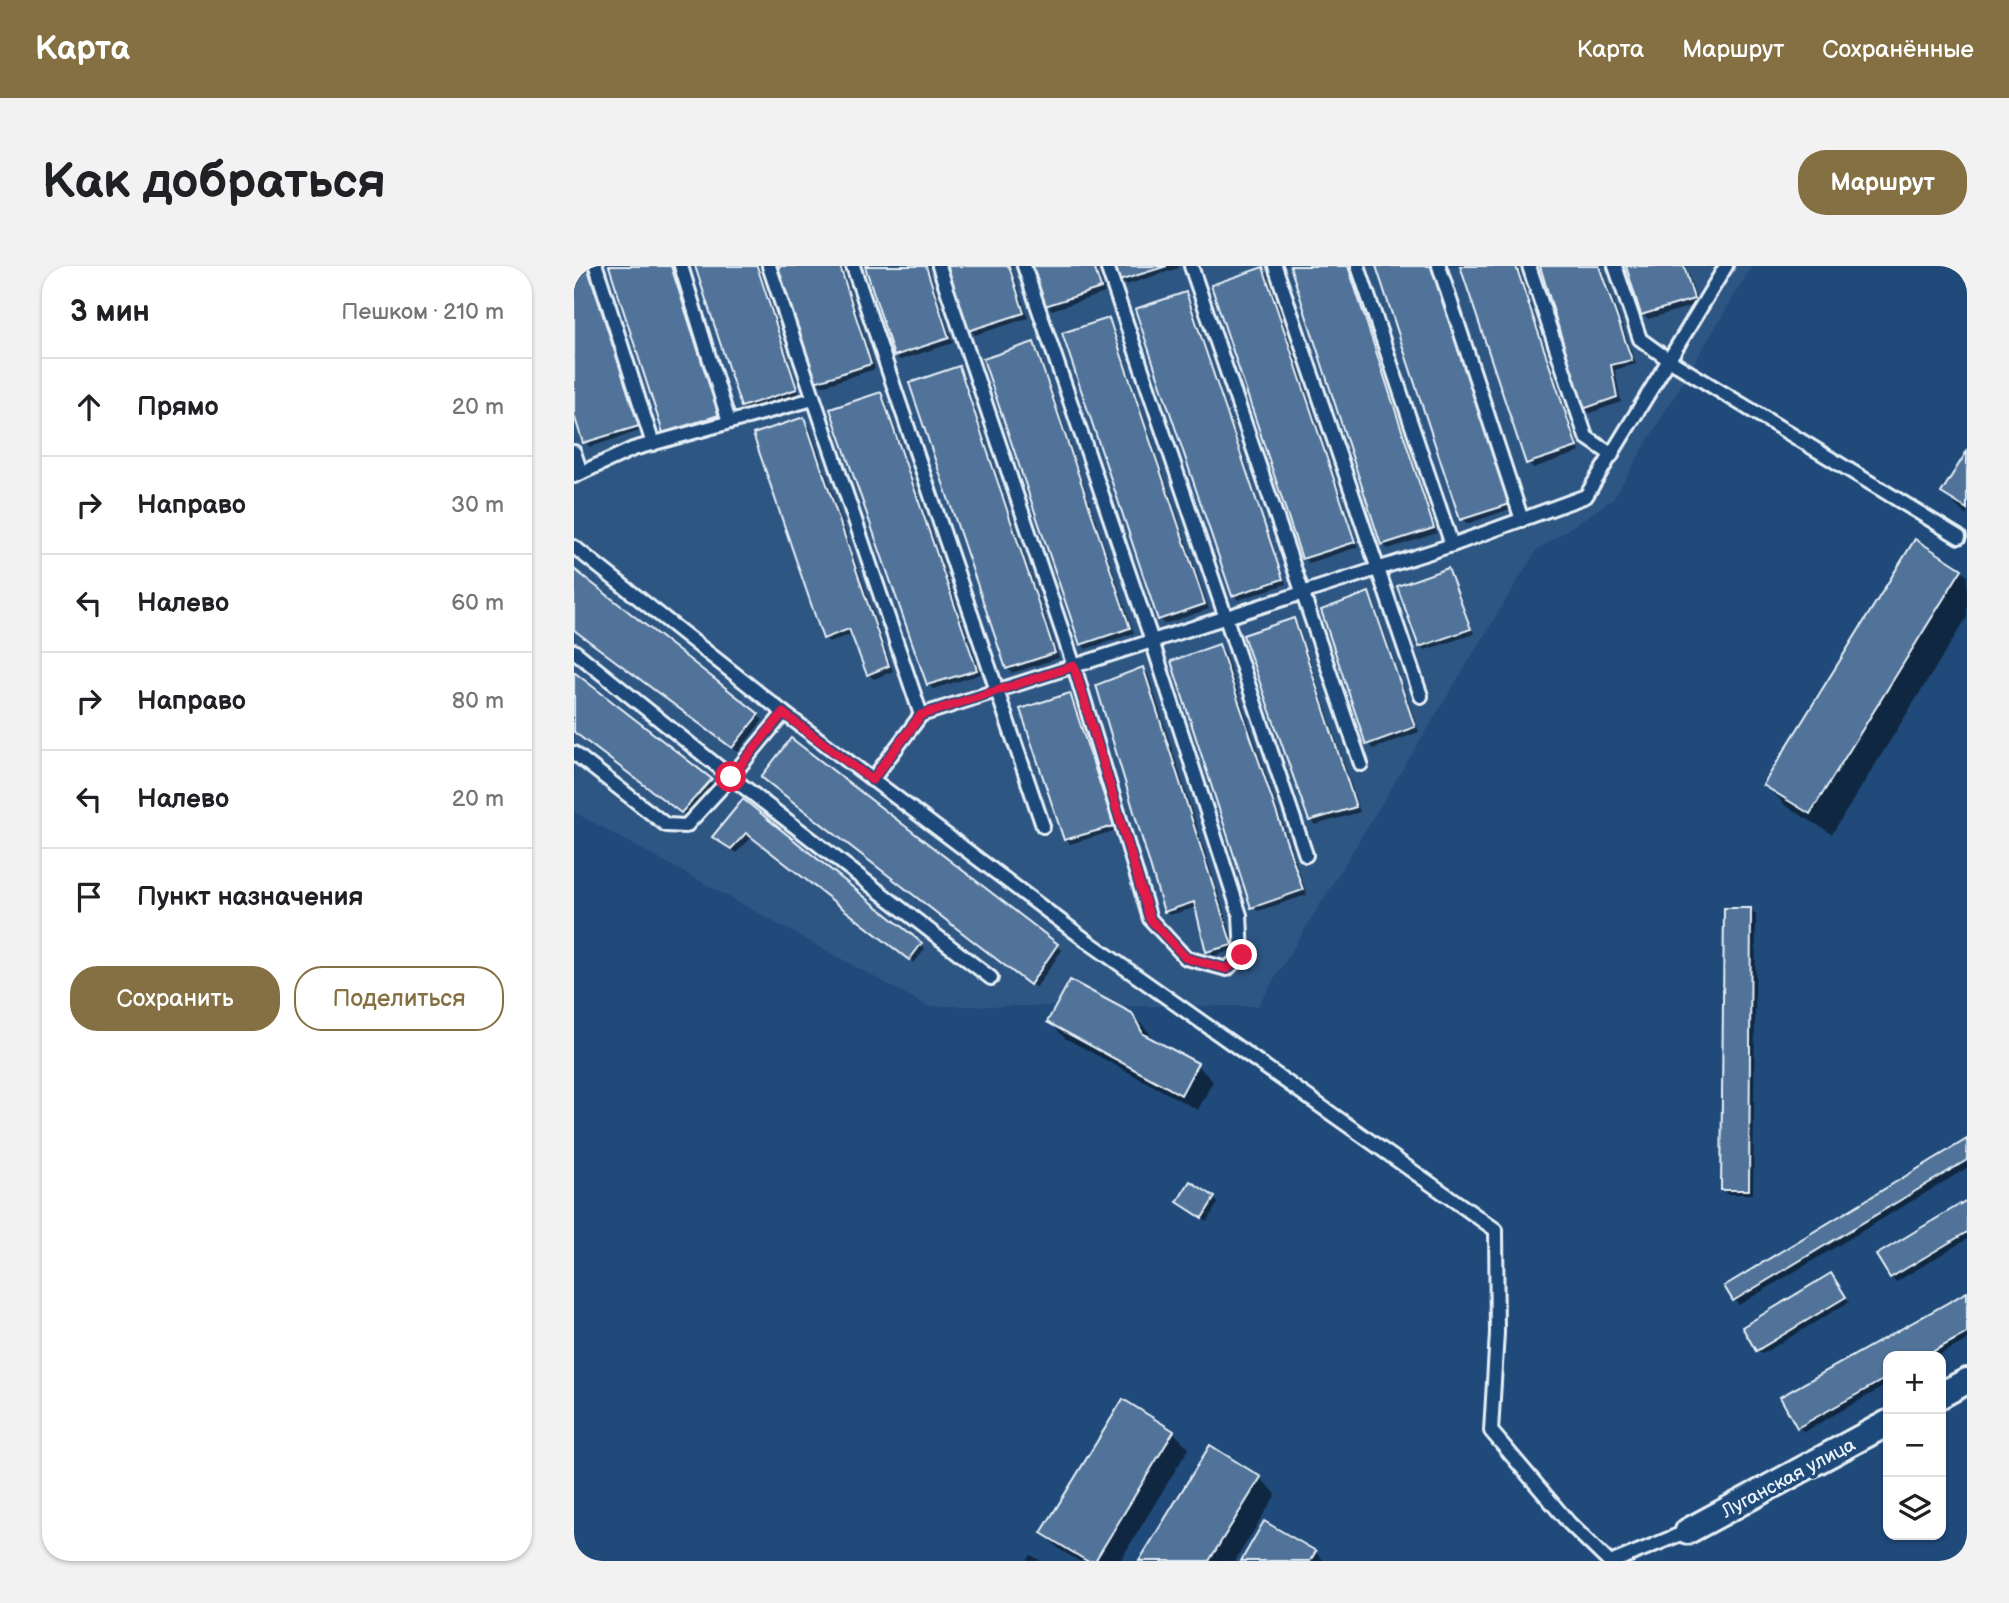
<!DOCTYPE html>
<html lang="ru">
<head>
<meta charset="utf-8">
<style>
  body { margin:0; font-family:"Balsamiq Sans",sans-serif; background:#f2f2f2; color:#202124 }
  .controls { position:absolute; right:21px; bottom:21px; display:grid; overflow:hidden; border-radius:14px; box-shadow:0 2px 5px #0004 }
  .controls button { width:63px; height:63px; display:grid; place-items:center; padding:0; border:0; border-bottom:2px solid #e0e0e0; background:#fff; color:#202124; font:35px sans-serif }
  .stop { position:absolute; width:21px; height:21px; margin:-16px; border:5px solid #e11d48; border-radius:50%; background:#fff }
  .stop.end { background:#e11d48; border-color:#fff; box-shadow:0 2px 7px #0008 }
  .list { margin:0; padding:0; list-style:none }
  h2 { display:flex; justify-content:space-between; align-items:center; height:91px; margin:0; padding:0 28px; font-size:30px }
  h2 small { font-size:23px; font-weight:400; color:#757577 }
  .list li { display:grid; grid-template-columns:46px 1fr auto; gap:21px; align-items:center; box-sizing:border-box; height:98px; padding:0 28px; border-top:2px solid #e0e0e0 }
  .list b { display:block; font-size:26px; white-space:nowrap }
  .list em { font-size:23px; font-style:normal; color:#757577 }
  .actions { display:flex; gap:14px; padding:21px 28px }
  .actions a { flex:1; padding:16px 0; border:2px solid #847042; border-radius:28px; text-align:center; font-size:24px; color:#847042 }
  .actions .main { background:#847042; color:#fff }
  .icon { flex:none; width:38px; height:38px; fill:none; stroke:currentColor; stroke-width:2; stroke-linecap:round; stroke-linejoin:round }
  .map { position:relative; flex:none; width:1393px; height:1295px; overflow:hidden; border-radius:28px }
  header { display:flex; align-items:center; gap:42px; box-sizing:border-box; height:98px; padding:0 35px; background:#847042; color:#fff }
  header strong { font-size:33px }
  nav { display:flex; gap:38px; margin-inline-start:auto; font-size:24px }
  .intro { display:flex; align-items:center; justify-content:space-between; box-sizing:border-box; height:168px; padding:0 42px }
  h1 { margin:0; font-size:49px }
  .button { padding:18px 32px; border-radius:28px; background:#847042; color:#fff; font-size:24px; font-weight:700 }
  main { display:flex; gap:42px; padding:0 42px }
  aside { flex:1; background:#fff; border-radius:28px; box-shadow:0 2px 5px #0004 }
  .map>svg:first-child { display:block }
</style>
</head>
<body>
<header>
<strong>Карта</strong>
<nav><a>Карта</a><a>Маршрут</a><a>Сохранённые</a></nav>
</header>
<div class="intro"><h1>Как добраться</h1><a class="button">Маршрут</a></div>
<main>
<aside>
<h2>3 мин<small>Пешком · 210 m</small></h2>
<ul class="list">
<li><svg class="icon" aria-label="ahead" viewBox="0 0 24 24"><path d="M12 20V5M6 11l6-6 6 6"/></svg><div><b>Прямо</b></div><em>20 m</em></li>
<li><svg class="icon" aria-label="right" viewBox="0 0 24 24"><path d="M7 20v-9h11M14 6l5 5-5 5"/></svg><div><b>Направо</b></div><em>30 m</em></li>
<li><svg class="icon" aria-label="left" viewBox="0 0 24 24"><path d="M17 20v-9H6M10 6l-5 5 5 5"/></svg><div><b>Налево</b></div><em>60 m</em></li>
<li><svg class="icon" aria-label="right" viewBox="0 0 24 24"><path d="M7 20v-9h11M14 6l5 5-5 5"/></svg><div><b>Направо</b></div><em>80 m</em></li>
<li><svg class="icon" aria-label="left" viewBox="0 0 24 24"><path d="M17 20v-9H6M10 6l-5 5 5 5"/></svg><div><b>Налево</b></div><em>20 m</em></li>
<li><svg class="icon" aria-label="arrive" viewBox="0 0 24 24"><path d="M6 21V4h12l-3 4 3 4H6"/></svg><div><b>Пункт назначения</b></div></li>
</ul>
<div class="actions"><a class="main">Сохранить</a><a>Поделиться</a></div>
</aside>
<div class="map">
<svg width="1393" height="1295" viewBox="0 0 1393 1295">
  <rect width="100%" height="100%" fill="#1f4a7a"/>
  <filter id="ink" filterUnits="userSpaceOnUse"><feTurbulence type="fractalNoise" baseFrequency=".0143" numOctaves="2"/><feDisplacementMap in="SourceGraphic" scale="14" xChannelSelector="R" yChannelSelector="G"/><feConvolveMatrix kernelMatrix="1 2 1 2 8 2 1 2 1" color-interpolation-filters="sRGB"/></filter>
  <g filter="url(#ink)">
    <path fill="#2e5683" d="M0,0h1178l-139,233 -77,52 -278,455h-331l-353,-194z"/>
    <g fill="#0007">
      <path d="M0,0h15l54,164 -53,17 -5,-5 -11,-33z"/>
      <path d="M37,0h62l49,154 -53,17 -5,-5z"/>
      <path d="M123,0h62l41,128 -53,17 -5,-5z"/>
      <path d="M206,0h62l33,103 -53,17 -5,-5z"/>
      <path d="M292,0h62l25,77 -53,17 -5,-5z"/>
      <path d="M375,0h62l17,52 -53,17 -5,-5z"/>
      <path d="M460,0h62l9,27 -53,17 -5,-5z"/>
      <path d="M542,0h62l1,2 -53,17 -5,-5z"/>
      <path d="M718,0h58l87,267 -49,16 -5,-5z"/>
      <path d="M804,0h55l80,242 -46,16 -5,-5z"/>
      <path d="M888,0h56l62,186 -47,16 -5,-5z"/>
      <path d="M968,0h59l35,98 -21,6 6,32 -31,11 -5,-5z"/>
      <path d="M1054,0h58l12,38 -50,15 -5,-5z"/>
      <path d="M689,4l5,4 90,273 -49,16 -5,-5z"/>
      <path d="M611,28l5,5 96,285 -48,16 -4,-5z"/>
      <path d="M534,54l5,5 96,284 -45,15 -5,-5z"/>
      <path d="M459,78l5,5 96,284 -48,16 -5,-5z"/>
      <path d="M384,102l5,5 96,285 -47,15 -5,-5z"/>
      <path d="M306,128l5,5 96,275 -48,15 -5,-5z"/>
      <path d="M230,153l5,5 84,247 -19,8 -5,-4 -16,-41 -24,8 -4,-4z"/>
      <path d="M1393,189v61l-24,-23z"/>
      <path d="M873,304l5,5 22,59 -49,16 -5,-4z"/>
      <path d="M1387,304l6,6v41l-135,217 -46,-28 -21,-22z"/>
      <path d="M0,305l189,149 -25,32 -164,-123z"/>
      <path d="M795,328l4,5 46,133 -46,17 -5,-5 -45,-133z"/>
      <path d="M719,354l5,5 62,187 -45,13 -5,-5z"/>
      <path d="M645,380l5,5 83,244 -49,16 -5,-4z"/>
      <path d="M569,403l5,5 88,275 -23,7 -5,-5 -11,-44 -27,8 -5,-4z"/>
      <path d="M0,408l141,111 -29,31 -112,-85z"/>
      <path d="M495,429l5,5 43,130 -47,14 -5,-5z"/>
      <path d="M218,475l270,209 -26,38 -268,-206z"/>
      <path d="M169,535l178,143 4,5 -11,14 -162,-126 -16,16 -17,-12z"/>
      <path d="M1177,644l5,5 -3,279h-25l-5,-5z"/>
      <path d="M557,748l17,17 6,11 43,23 16,16 -15,29 -133,-72 -16,-16z"/>
      <path d="M1393,875v27l-228,137 -4,-5z"/>
      <path d="M640,932l4,5 -11,18 -23,-15z"/>
      <path d="M1393,936v37l-71,43 -5,-5z"/>
      <path d="M1261,1014l14,22 -87,52 -5,-4z"/>
      <path d="M1393,1028v46l-29,16h-50v28l-84,48 -5,-5 -17,-29z"/>
      <path d="M599,1166l16,16 -69,113h-41l-20,-12 -16,-16z"/>
      <path d="M686,1212l16,16 -41,67h-94z"/>
      <path d="M741,1286l9,9h-81z"/>
      <path d="M457,1289l10,6h-14z"/>
    </g>
    <g fill="#517399" stroke="#e8f1f8" stroke-width="2">
      <path d="M0,0h13l52,160 -56,17 -9,-28z"/>
      <path d="M35,0h62l48,149 -56,18z"/>
      <path d="M121,0h62l40,123 -56,18z"/>
      <path d="M204,0h62l31,98 -56,18z"/>
      <path d="M291,0h61l23,72 -55,18z"/>
      <path d="M373,0h62l15,47 -56,18z"/>
      <path d="M459,0h61l7,22 -56,18z"/>
      <path d="M540,0h53l-48,15z"/>
      <path d="M716,0h58l86,262 -53,17z"/>
      <path d="M802,0h55l79,238 -50,16z"/>
      <path d="M886,0h56l61,181 -51,17z"/>
      <path d="M966,0h59l33,94 -21,5 6,32 -34,12z"/>
      <path d="M1052,0h58l10,33 -53,16z"/>
      <path d="M689,1l92,275 -53,17 -91,-274z"/>
      <path d="M612,26l97,287 -51,17 -97,-287z"/>
      <path d="M535,52l96,286 -47,16 -96,-287z"/>
      <path d="M460,76l96,286 -50,17 -97,-286z"/>
      <path d="M385,100l96,287 -49,16 -97,-286z"/>
      <path d="M307,126l96,278 -50,15 -97,-276z"/>
      <path d="M230,151l85,249 -22,9 -18,-46 -26,10 -70,-205z"/>
      <path d="M1393,185v58l-26,-16z"/>
      <path d="M1341,273l47,30 -152,245 -47,-29z"/>
      <path d="M874,302l23,61 -52,18 -22,-61z"/>
      <path d="M0,303l185,145 -27,34 -158,-118z"/>
      <path d="M795,326l46,135 -49,18 -45,-135z"/>
      <path d="M720,352l62,189 -47,14 -66,-186z"/>
      <path d="M645,378l84,246 -52,18 -80,-247z"/>
      <path d="M569,401l89,278 -26,7 -12,-50 -30,10 -68,-227z"/>
      <path d="M0,406l138,107 -31,34 -107,-81z"/>
      <path d="M496,427l44,133 -50,14 -44,-131z"/>
      <path d="M217,472l267,206 -28,41 -269,-208z"/>
      <path d="M169,533l179,144 -13,17 -163,-127 -15,16 -19,-12z"/>
      <path d="M1150,642h27l-2,282h-28z"/>
      <path d="M496,714l62,33 11,21 55,29 -17,32 -134,-73z"/>
      <path d="M1393,873v21l-234,141 -9,-15z"/>
      <path d="M616,915l25,16 -13,21 -25,-16z"/>
      <path d="M1393,934v32l-77,46 -14,-23z"/>
      <path d="M1257,1007l15,24 -90,54 -14,-24z"/>
      <path d="M1393,1026v41l-42,23h-37v21l-91,51 -17,-31z"/>
      <path d="M549,1133l51,32 -79,130h-8l-46,-28z"/>
      <path d="M636,1179l51,32 -52,84h-70z"/>
      <path d="M690,1255l52,30 -6,10h-69z"/>
    </g>
    <g fill="none" stroke-linecap="round" stroke-linejoin="round">
      <defs>
        <g id="lane">
          <path d="M22,0l57,178"/>
          <path d="M107,0l48,156"/>
          <path d="M195,0l152,449"/>
          <path d="M279,0l190,560"/>
          <path d="M365,0l135,400 76,253 36,39 41,11 15,-14 -2,-40 -88,-274 -128,-375"/>
          <path d="M533,0l199,589"/>
          <path d="M617,0l170,498"/>
          <path d="M701,0l146,430"/>
          <path d="M784,0l94,279"/>
          <path d="M865,0l83,254"/>
          <path d="M955,0l57,171 26,18"/>
          <path d="M1041,0l25,73 29,21 290,177"/>
          <path d="M0,186l7,21"/>
          <path d="M0,210l59,-27 180,-50"/>
          <path d="M0,281l210,166 303,228 409,289 1,103 -6,98 78,92 39,38"/>
          <path d="M0,385l157,126 260,201"/>
          <path d="M0,487l92,72 20,1 45,-49 53,-64"/>
          <path d="M298,514l49,-65 531,-170 134,-49 140,-230"/>
          <path d="M1041,1295l73,-30"/>
        </g>
        <g id="street">
          <path d="M1367,1129l26,-14"/>
          <path d="M1114,1265l200,-108"/>
        </g>
      </defs>
      <use href="#lane" stroke="#e8f1f8" stroke-width="18"/>
      <use href="#street" stroke="#e8f1f8" stroke-width="30"/>
      <use href="#lane" stroke="#1f4a7a" stroke-width="12"/>
      <use href="#street" stroke="#1f4a7a" stroke-width="24"/>
    </g>
  </g>
  <g fill="none" stroke-linecap="round" stroke-linejoin="round" filter="url(#ink)">
    <path stroke="#e11d48" stroke-width="9" d="M157,511l52,-64 89,67 49,-65 153,-49 76,253 36,39 41,11 15,-14"/>
  </g>
  <g text-anchor="middle" stroke-width="7" stroke-linejoin="round" paint-order="stroke">
    <g font-size="19" fill="#e8f1f8" stroke="#1f4a7a">
      <text transform="translate(1214 1211) rotate(-28)" y="7">Луганская улица</text>
    </g>
  </g>
</svg>
<div class="controls">
<button>+</button>
<button>−</button>
<button><svg class="icon" aria-label="layers" viewBox="0 0 24 24"><path d="M12 4l9 5-9 5-9-5zM3 14l9 5 9-5"/></svg></button>
</div>
<div class="stop" style="left:157px;top:511px"></div>
<div class="stop end" style="left:668px;top:689px"></div>
</div>
</main>
</body>
</html>
